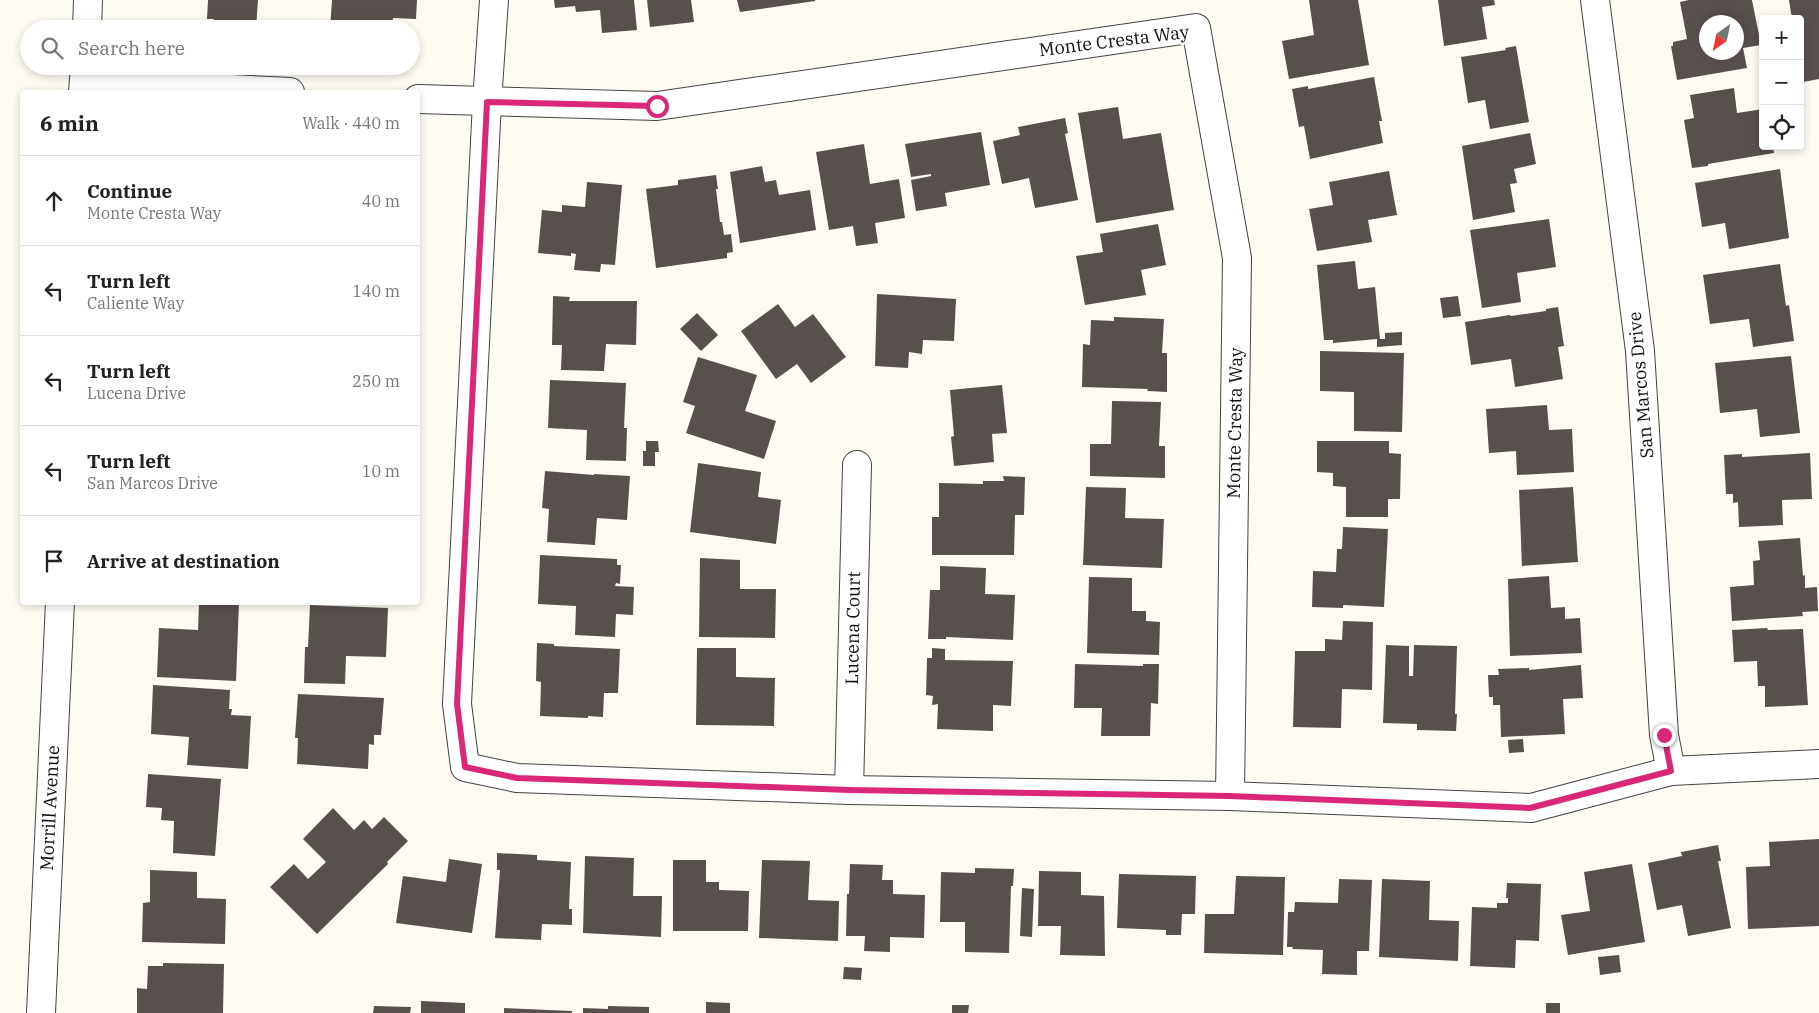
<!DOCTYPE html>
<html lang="en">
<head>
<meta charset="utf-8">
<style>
  body { margin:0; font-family:"IBM Plex Serif",serif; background:#f6f6f6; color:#222 }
  .controls { position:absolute; right:15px; top:15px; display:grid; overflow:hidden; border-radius:5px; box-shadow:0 2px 8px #0003 }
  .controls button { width:45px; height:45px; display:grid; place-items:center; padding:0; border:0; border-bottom:1px solid #e0e0e0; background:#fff; color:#222; font:25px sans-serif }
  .compass { position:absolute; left:1699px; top:15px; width:45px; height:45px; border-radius:50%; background:#fff; box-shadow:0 2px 8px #0003; rotate:213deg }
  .stop { position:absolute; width:15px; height:15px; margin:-11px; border:4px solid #db2777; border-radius:50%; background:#fff }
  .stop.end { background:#db2777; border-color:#fff; box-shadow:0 1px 5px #0008 }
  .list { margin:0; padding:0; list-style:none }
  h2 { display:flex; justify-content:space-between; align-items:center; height:65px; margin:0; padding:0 20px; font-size:21px }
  h2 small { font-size:16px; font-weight:400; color:#767676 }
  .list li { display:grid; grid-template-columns:32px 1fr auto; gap:15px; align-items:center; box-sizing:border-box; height:90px; padding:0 20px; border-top:1px solid #e0e0e0 }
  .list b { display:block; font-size:19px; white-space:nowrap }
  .list p { margin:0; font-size:16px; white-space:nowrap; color:#767676 }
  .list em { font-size:16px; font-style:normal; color:#767676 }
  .icon { flex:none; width:28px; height:28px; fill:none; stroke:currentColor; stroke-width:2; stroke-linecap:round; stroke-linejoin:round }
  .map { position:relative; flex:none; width:1819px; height:1013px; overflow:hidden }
  .search { position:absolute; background:#fff; box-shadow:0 2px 8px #0003; left:20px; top:20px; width:400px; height:55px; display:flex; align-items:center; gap:12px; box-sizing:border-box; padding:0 18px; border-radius:28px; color:#767676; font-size:19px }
  .panel { position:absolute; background:#fff; box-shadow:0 2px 8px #0003; left:20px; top:90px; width:400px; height:515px; border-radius:5px }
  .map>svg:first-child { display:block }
</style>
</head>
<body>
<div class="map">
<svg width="1819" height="1013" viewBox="0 0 1819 1013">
  <rect width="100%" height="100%" fill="#fefbf3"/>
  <g fill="#58504d" fill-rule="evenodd">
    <path d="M208,0h50l-2,29h-42v-10h-7z"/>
    <path d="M332,0h85l-1,19 -23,-1 -1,11h-62z"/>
    <path d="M554,0h80l3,30 -35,3 -2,-23 -24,2 -1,-6 -20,2z"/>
    <path d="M647,0h44l3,22 -44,5z"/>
    <path d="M737,0h78v1l-75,11z"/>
    <path d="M1309,0h49l11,65 -80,14 -7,-38 32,-6z"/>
    <path d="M1438,0h56l1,5 -13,2 5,32 -43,7z"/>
    <path d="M1689,0h63l9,45 -18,3 4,20 -70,12 -6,-34h2v-4l14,-3 -7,-37zM1706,22h30v30h-30z"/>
    <path d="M1789,0h30v79l-16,3 -3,-16v-47h-8z"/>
    <path d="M1516,46l13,76 -39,7 -5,-29 -17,3 -7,-46 45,-7 -1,-2z"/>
    <path d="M1374,77l8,44h-3l4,22 -73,16 -6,-33 -5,1 -7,-38 16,-3v3z"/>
    <path d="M1734,88l3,25 26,-4v37h10l1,7 -66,11v2l-16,2 -8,-48 10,-2 -4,-23z"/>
    <path d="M1118,107l5,32 38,-6 13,77 -78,13 -18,-110z"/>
    <path d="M1065,118l3,15 -3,1 13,66 -43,8 -6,-30 -27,6 -9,-43 27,-6 -2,-8z"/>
    <path d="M981,132l9,53 -45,8 2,13 -31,5 -5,-31 20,-4v-2l-20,3 -6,-33z"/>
    <path d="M1530,133l6,31 -22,5 3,14 -7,1 5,28 -42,8 -11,-74z"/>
    <path d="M864,144l6,40 29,-5 6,39 -30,5 3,20 -22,3 -3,-20 -24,4 -13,-78z"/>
    <path d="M762,166l3,16 11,-2 3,15 31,-5 6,40 -76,13 -10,-71z"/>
    <path d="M1780,169l9,69 -60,11 -4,-26 -23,4 -7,-44z"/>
    <path d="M1389,171l8,44 -29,5 4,22 -55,9 -8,-42 24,-4 -4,-23z"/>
    <path d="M716,175l2,14h-2l4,33h2l2,13 7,-1 2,18 -6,1v5l-71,10 -10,-79 32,-4v-5z"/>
    <path d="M587,182l35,3 -7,80 -14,-1 -1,8 -26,-2 2,-16 -5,-1v3l-33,-3 4,-43 20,2v-7l23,2z"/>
    <path d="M1549,219l7,48 -39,6 4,29 -39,6 -12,-78z"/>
    <path d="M1158,224l8,41 -25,5 5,25 -61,10 -9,-49 27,-4 -3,-18z"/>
    <path d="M1355,261l3,28 17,-2 5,52h5v-6l17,-1v13l-25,2v-8l-44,4v-3h-9l-7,-75z"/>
    <path d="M1780,264l6,42 3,-1 5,36 -41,6 -4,-28 -39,5 -7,-49z"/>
    <path d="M877,294l79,5 -2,42 -31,-1 -1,14 -13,-2 -1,16 -33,-2z"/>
    <path d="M553,296l17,1 -1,4h68l-1,44 -30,-1 -2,27 -43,-1 1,-25h-10z"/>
    <path d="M1458,296l3,20 -18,2 -3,-20z"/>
    <path d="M778,304l17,23 18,-13 33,43 -35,26 -14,-19 -21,15 -35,-48z"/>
    <path d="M1558,307l6,39 -6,1 5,32 -48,8 -4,-28 -40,6 -6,-43 45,-7 1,1 35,-5v-2z"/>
    <path d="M697,313l21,22 -17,16 -21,-22z"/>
    <path d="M1114,317l50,2 -2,34h5v39l-20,-1 1,-2 -66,-2 1,-43 7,1 1,-25 23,1z"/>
    <path d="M1320,351l84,2 -2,79 -48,-1v-39l-34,-1z"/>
    <path d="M1791,356l9,77 -40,4 -3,-28 -37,4 -5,-50z"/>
    <path d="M698,357l59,18 -12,36 31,10 -12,38 -78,-26 9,-27 -12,-4z"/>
    <path d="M550,380l76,3 -2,45h3l-1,33 -40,-1 1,-30 -39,-2z"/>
    <path d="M1002,385l5,48 -15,1 2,28 -40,4 -3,-29 3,-1 -4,-46z"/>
    <path d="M1112,401l49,1 -2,44h6v32l-75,-2v-32h21z"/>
    <path d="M1547,405l2,25 23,-1 2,43 -57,3 -1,-24 -27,2 -3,-44z"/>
    <path d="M646,441h12l1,11h-4v14h-12v-15h3z"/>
    <path d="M1317,441h72v12l12,1 -1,45h-12v18h-42v-30l-13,-1v-13l-16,-1z"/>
    <path d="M1810,453l2,46 -30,1 1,25 -44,2 -1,-25 -5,1v-9h-7l-2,-39 18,-1v3z"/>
    <path d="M698,463l63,9 -3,25 23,3 -5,44 -86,-12z"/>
    <path d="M545,471l49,4v-1l36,2 -3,44 -30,-2 -2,27 -48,-3 2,-33 -7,-1z"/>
    <path d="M1003,476l22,1 -1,38h-9l-1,40h-82v-38h7v-34l44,1v-3h21z"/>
    <path d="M1086,487l40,1 -1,30 39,1 -2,49 -79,-3z"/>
    <path d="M1573,487l5,75 -56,4 -3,-76z"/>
    <path d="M1343,527l45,2 -4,78 -41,-2v3l-31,-1 1,-36 23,1 1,-23h5z"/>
    <path d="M1800,538l3,38 2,-1v13l12,-1 1,24 -16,1 1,4 -71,5 -2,-34 24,-2 -1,-24 7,-1 -2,-19z"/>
    <path d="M540,555l77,4v6h4l-1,19 -4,-1 -1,3 19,1 -1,28 -17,-1 -1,23 -40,-2 1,-29 -38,-2z"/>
    <path d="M700,558l40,2v29h36l-1,49 -76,-1z"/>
    <path d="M940,566l46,2 -1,26 30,1 -2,45 -67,-3v2h-18l2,-49h10z"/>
    <path d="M1549,576l2,32 14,-1v12l15,-1 2,35 -72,3 -2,-77z"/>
    <path d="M1089,577l43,1v33h14v10l14,1 -1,33 -72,-2z"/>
    <path d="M199,602h40l-3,79 -79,-4 2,-49 39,2z"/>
    <path d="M310,605l78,3 -2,49 -40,-1 -1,28 -41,-1 1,-36h3z"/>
    <path d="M1343,621l30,1 -1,68 -30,-1 -1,39 -48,-1 2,-76h30v-12l17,1z"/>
    <path d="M1767,628l1,2 35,-1 5,76 -43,2v-21h-7l-1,-25 -23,1 -2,-32z"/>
    <path d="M537,643l17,1v2l66,3 -2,44h-14l-1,24 -15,-1v2l-48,-2 1,-34 -5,-1z"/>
    <path d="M1386,645l23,1v30h4l1,-31 43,1 -2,68h2l-1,17 -39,-1v-6l-34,-1z"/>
    <path d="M697,648h39v29l39,1 -1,48 -78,-1z"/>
    <path d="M932,648l13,1v11l68,1 -2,45 -18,-1v26l-56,-2 1,-25 -6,1 1,-9 -7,-1 1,-37h5z"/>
    <path d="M1075,664l68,2v-2h16l-1,40 -7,-1 -1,33h-49l1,-28h-28z"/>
    <path d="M1581,665l2,33 -20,1 2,35 -64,3 -1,-32h-7v-8h-4l-1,-22h11l-1,-6 31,-1v2z"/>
    <path d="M153,685l77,5 -1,19h3l-1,6 20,1 -3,53 -61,-4 2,-28 -38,-3z"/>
    <path d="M298,694l86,4 -3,37h-7v10l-5,-1 -1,25 -71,-5 1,-26h-3z"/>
    <path d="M1523,739l1,13 -15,1 -1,-13z"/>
    <path d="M148,774l73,5 -6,77 -42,-3 1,-32 -13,-1 1,-12 -16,-1z"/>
    <path d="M333,808l21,22 10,-10 8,9 12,-12 24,24 -21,21 1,2 -71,70 -47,-47 24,-23 14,15 18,-17 -23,-23z"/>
    <path d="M1819,839v87l-71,3 -2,-62 24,-1 -1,-24z"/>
    <path d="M1718,845l3,16h-3l13,67 -43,8 -6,-31 -25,5 -9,-47 34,-7 -1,-4z"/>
    <path d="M497,853l40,2v5l34,2 -2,47h3v16l-30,-1 -1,16 -46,-2 5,-68h-3z"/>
    <path d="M585,856l49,2 -1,38h29l-1,41 -78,-4z"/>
    <path d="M449,859l33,5 -10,69 -76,-10 7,-47 43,6z"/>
    <path d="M673,860h33v22h13v8l30,1 -1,40h-75z"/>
    <path d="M762,860l48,1 -2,39 31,1 -1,40 -79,-3z"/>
    <path d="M850,864l33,1 -1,15h11v14l32,1 -1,43 -34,-1v15l-26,-1 1,-15h-19l1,-42h2z"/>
    <path d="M1632,864l13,78 -77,13 -7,-40 29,-4 -6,-39z"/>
    <path d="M975,868l39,1 -1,17h-2l-2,67 -44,-1v-30h-25l1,-50 34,1z"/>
    <path d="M150,870l47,2v26l29,1 -1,45 -83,-2 1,-39 7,-1z"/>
    <path d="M1039,871l42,1v23l23,1 1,60 -45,-1 1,-29h-23z"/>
    <path d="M1119,874l77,2 -1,38h-13l-1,21h-15v-5l-49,-2z"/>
    <path d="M1236,876l49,1 -2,78 -79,-2 1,-39h29z"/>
    <path d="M1339,879l33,1 -3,71h-12v24l-35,-1 1,-24 -31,-1 1,-2h-6l1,-35h6l1,-10 43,1z"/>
    <path d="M1382,879l48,2 -1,39 30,1 -1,40 -79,-4z"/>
    <path d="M1507,883l34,1 -2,57 -23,-1 -1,28 -45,-2 2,-59 25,1v-5h11v-5h-2z"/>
    <path d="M1022,888l12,1 -2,48 -12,-1z"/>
    <path d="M1619,955l2,17 -21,3 -2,-18z"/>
    <path d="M163,963l61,1 -1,49h-86v-25l10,1 1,-23h15z"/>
    <path d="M844,967l18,1 -1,12 -18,-1z"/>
    <path d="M421,1001l44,2v10h-44z"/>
    <path d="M706,1002l24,1v10h-24z"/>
    <rect x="1546" y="1003" width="14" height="10"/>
    <path d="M952,1005h17l-1,8h-16z"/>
    <path d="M374,1006l37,1 -1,6h-37z"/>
    <path d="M608,1006l41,1v6h-66v-5l25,1z"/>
    <path d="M504,1008l68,3v2h-68z"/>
  </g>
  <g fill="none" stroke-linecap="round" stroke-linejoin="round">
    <defs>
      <g id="minor">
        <path d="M494,0l-7,102 -30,602 8,63 52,11 332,12 381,6 301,12 140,-37 148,-7"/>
        <path d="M1595,0l45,351 24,384 7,36"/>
        <path d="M84,82l206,10"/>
        <path d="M418,99l239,7 539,-78 41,230 -7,538"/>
        <path d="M849,790l8,-325"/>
      </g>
      <g id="tertiary">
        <path d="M87,29l1,-29"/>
        <path d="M83,92l2,-26"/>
        <path d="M41,1013l19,-411"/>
      </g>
    </defs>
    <use href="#minor" stroke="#434343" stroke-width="30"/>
    <use href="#tertiary" stroke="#434343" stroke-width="30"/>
    <use href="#minor" stroke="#fff" stroke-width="28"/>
    <use href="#tertiary" stroke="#fff" stroke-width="28"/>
  </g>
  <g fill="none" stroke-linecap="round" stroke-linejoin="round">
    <path stroke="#db2777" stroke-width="6" d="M657,106l-170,-4 -30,602 8,63 52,11 332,12 381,6 300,12 141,-37 -7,-36"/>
  </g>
  <g text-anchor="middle" stroke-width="5" stroke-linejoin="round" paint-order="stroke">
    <g font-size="18" fill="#101010" stroke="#fff">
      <text transform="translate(1114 41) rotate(-7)" y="6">Monte Cresta Way</text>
      <text transform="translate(1641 385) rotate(-95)" y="6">San Marcos Drive</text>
      <text transform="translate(1235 423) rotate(-89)" y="6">Monte Cresta Way</text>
      <text transform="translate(853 628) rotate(-89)" y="6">Lucena Court</text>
      <text transform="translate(50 808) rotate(-87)" y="6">Morrill Avenue</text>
    </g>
  </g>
</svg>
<div class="controls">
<button>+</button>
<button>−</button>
<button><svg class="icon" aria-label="locate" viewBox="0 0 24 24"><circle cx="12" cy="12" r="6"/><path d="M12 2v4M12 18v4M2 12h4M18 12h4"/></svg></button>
</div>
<svg class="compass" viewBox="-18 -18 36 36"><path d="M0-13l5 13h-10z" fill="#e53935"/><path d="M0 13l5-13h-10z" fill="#767676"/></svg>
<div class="stop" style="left:657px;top:106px"></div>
<div class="stop end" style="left:1664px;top:735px"></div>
<div class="search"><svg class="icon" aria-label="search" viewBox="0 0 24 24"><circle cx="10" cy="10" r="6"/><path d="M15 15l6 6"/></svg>Search here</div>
<section class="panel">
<h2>6 min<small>Walk · 440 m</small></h2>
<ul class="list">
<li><svg class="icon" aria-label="ahead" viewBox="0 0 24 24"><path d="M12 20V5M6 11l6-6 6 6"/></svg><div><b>Continue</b><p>Monte Cresta Way</p></div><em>40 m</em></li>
<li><svg class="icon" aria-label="left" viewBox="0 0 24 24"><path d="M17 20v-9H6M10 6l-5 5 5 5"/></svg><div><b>Turn left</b><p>Caliente Way</p></div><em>140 m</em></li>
<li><svg class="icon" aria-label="left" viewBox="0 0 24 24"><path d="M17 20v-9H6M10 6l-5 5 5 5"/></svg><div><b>Turn left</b><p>Lucena Drive</p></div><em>250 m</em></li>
<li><svg class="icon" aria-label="left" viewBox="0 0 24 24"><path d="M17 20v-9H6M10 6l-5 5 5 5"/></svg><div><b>Turn left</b><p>San Marcos Drive</p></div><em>10 m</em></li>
<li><svg class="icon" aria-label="arrive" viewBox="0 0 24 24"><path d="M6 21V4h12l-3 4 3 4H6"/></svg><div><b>Arrive at destination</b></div></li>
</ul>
</section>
</div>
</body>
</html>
